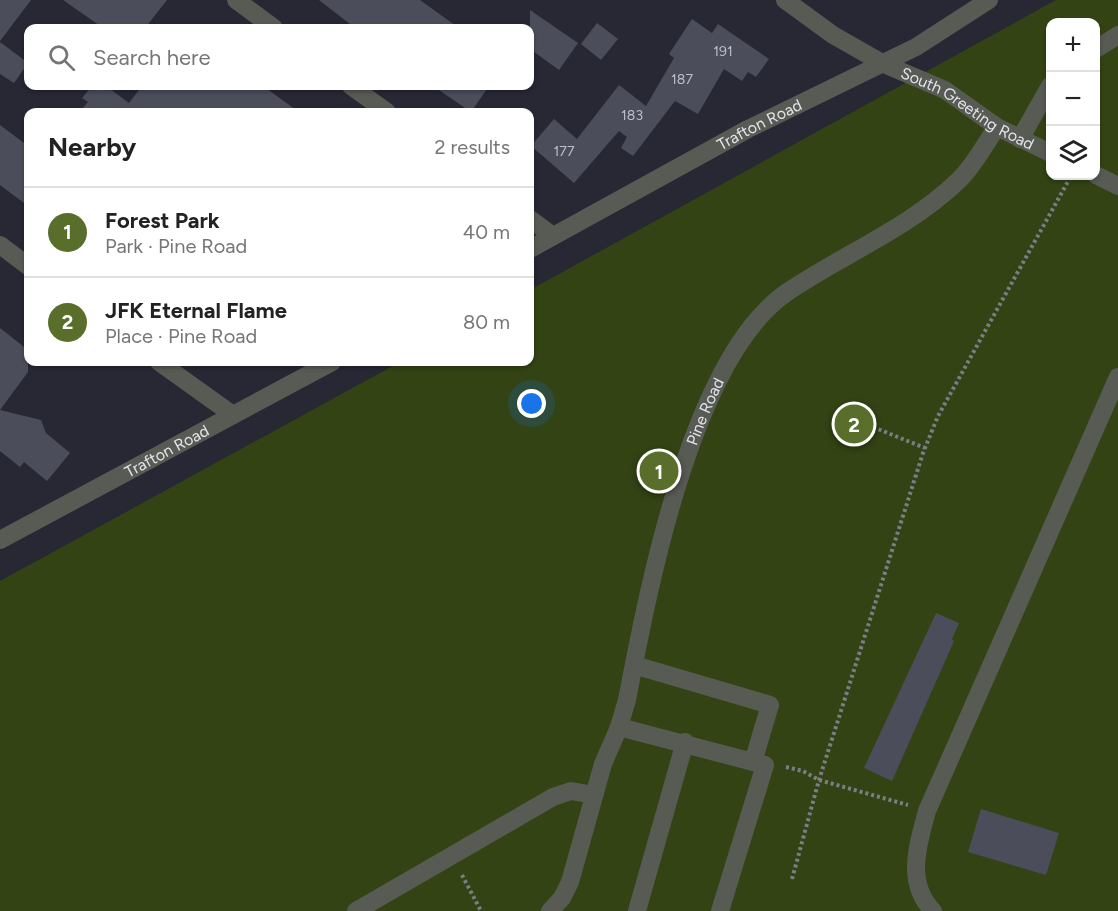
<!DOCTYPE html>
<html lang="en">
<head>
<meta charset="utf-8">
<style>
  body { margin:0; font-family:Figtree,sans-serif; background:#f6f6f6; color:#222 }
  .controls { position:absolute; right:18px; top:18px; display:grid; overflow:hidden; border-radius:12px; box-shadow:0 2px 4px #0004 }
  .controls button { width:54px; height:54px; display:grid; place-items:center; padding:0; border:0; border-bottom:2px solid #e0e0e0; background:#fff; color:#222; font:30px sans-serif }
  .you { position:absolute; left:532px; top:404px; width:21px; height:21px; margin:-15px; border:4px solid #fff; border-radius:50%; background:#1a73e8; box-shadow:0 0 0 9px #1a73e833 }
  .badge { display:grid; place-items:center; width:39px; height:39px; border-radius:50%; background:#586e2a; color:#fff; font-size:20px; font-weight:700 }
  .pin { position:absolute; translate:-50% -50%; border:3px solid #fff; box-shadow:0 2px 6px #0006 }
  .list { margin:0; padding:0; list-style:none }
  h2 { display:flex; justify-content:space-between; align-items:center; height:78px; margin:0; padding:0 24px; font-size:26px }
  h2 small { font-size:20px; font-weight:400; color:#767676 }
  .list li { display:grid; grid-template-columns:39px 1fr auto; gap:18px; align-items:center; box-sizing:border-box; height:90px; padding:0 24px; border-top:2px solid #e0e0e0 }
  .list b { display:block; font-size:22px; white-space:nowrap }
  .list p { margin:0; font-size:20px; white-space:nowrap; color:#767676 }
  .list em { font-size:20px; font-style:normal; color:#767676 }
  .icon { flex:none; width:33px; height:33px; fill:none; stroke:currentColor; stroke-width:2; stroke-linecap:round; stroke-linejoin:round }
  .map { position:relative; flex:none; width:1118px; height:911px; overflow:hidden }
  .search { position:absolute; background:#fff; box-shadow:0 2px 4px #0004; left:24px; top:24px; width:510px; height:66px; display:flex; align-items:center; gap:15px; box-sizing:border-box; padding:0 21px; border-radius:12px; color:#767676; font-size:22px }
  .panel { position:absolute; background:#fff; box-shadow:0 2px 4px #0004; left:24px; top:108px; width:510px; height:258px; border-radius:12px }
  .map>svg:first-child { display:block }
</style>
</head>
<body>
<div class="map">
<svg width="1118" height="911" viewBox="0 0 1118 911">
  <rect width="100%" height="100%" fill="#272834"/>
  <path fill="#334314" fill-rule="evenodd" d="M1056,0h62v911h-1118v-330l400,-219h130v-72zM1050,22h46v154h-46z"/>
  <g fill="#4c4d5b">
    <path d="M0,0h31l-31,41z"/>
    <path d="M63,0h104l-22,28h-42z"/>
    <path d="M319,0h101l39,28h-104z"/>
    <path d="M530,10l48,33 -19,27 -29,-21z"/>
    <path d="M692,19l20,14 6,-9 51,35 -13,18 -8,-5 -6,9 -18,-12 -26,45 -23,-13 -42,55 -12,-8 6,-11 -8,-6 -45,52 -43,-37 23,-27 23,20 42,-54 27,21 28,-48 -5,-4z"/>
    <path d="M597,23l21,16 -17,21 -20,-16z"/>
    <path d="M0,42l28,21 -14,20 -14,-9z"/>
    <path d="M92,86h14l23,17 13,-17h121l36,26h-220l9,-10 -6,-4z"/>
    <path d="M433,86h56l-18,26z"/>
    <path d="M0,125l28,21v60l-28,-21z"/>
    <path d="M0,328l28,22v22l-28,38z"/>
    <path d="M0,410l41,10 5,13 24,20 -23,28 -23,-19 -4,5 -20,-16z"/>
    <path d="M936,613l23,10 -7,16 2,2 -62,140 -28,-13z"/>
    <path d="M981,809l78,24 -13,42 -78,-23z"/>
  </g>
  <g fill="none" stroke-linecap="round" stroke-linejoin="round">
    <g stroke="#7c7d87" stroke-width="4" stroke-dasharray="3 3" stroke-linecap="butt">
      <path d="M873,427l52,21"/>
      <path d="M786,767l17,4 16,9 89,25"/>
      <path d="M462,875l19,36"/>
      <path d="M792,879l27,-99 104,-327 15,-37 133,-240"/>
    </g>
    <g stroke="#585b54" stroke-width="18">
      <path d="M236,0l38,28"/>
      <path id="s1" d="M785,0l48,35 51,29 61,26 52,37 53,26"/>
      <path d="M1096,49l22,-14"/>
      <path d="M351,86l36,26"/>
      <path d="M1020,139l30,-53"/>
      <path d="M1096,175l22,11"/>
      <path d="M530,219l23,17"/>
      <path d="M0,245l28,21"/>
      <path id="s2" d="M530,249l218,-120 168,-82 73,-47"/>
      <path d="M159,362l74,53"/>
      <path id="s3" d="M0,540l332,-178"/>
      <path d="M634,665l136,40 -17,57"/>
      <path d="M619,727l146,38 -45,146"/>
      <path d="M356,911l197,-114 18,-6 23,4"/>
      <path id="s4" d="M550,911l12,-13 8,-16 33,-118 16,-37 8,-27c21,-109 64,-341 159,-407 57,-39 124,-65 174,-114 15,-15 25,-35 37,-52"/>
      <path d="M637,911l48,-169"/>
      <path d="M933,911c-28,-29 -15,-66 -6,-100l191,-434"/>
    </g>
  </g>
  <g text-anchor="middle" stroke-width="5" stroke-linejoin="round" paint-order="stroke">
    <g font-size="14" fill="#bdbec8">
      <text x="723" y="56">191</text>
      <text x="682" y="84">187</text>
      <text x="632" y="120">183</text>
      <text x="564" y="156">177</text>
    </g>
    <g font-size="16" fill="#e3e4ec" stroke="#1e1e2a">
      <text dy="6" stroke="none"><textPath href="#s1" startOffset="213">South Greeting Road</textPath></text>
      <text dy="6" stroke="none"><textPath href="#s2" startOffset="261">Trafton Road</textPath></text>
      <text dy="6" stroke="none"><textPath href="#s4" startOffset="526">Pine Road</textPath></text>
      <text dy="6" stroke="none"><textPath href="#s3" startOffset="189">Trafton Road</textPath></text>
    </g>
  </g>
</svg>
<div class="controls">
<button>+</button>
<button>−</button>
<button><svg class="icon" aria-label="layers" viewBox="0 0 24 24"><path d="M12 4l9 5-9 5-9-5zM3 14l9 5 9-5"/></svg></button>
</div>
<div class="you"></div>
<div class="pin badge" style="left:659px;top:471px">1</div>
<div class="pin badge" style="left:854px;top:424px">2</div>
<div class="search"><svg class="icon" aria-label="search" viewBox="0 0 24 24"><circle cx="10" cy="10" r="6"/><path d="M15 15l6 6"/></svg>Search here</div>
<section class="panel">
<h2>Nearby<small>2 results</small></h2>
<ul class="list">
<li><span class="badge">1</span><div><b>Forest Park</b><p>Park · Pine Road</p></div><em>40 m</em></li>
<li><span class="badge">2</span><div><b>JFK Eternal Flame</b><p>Place · Pine Road</p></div><em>80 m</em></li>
</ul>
</section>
</div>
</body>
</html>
